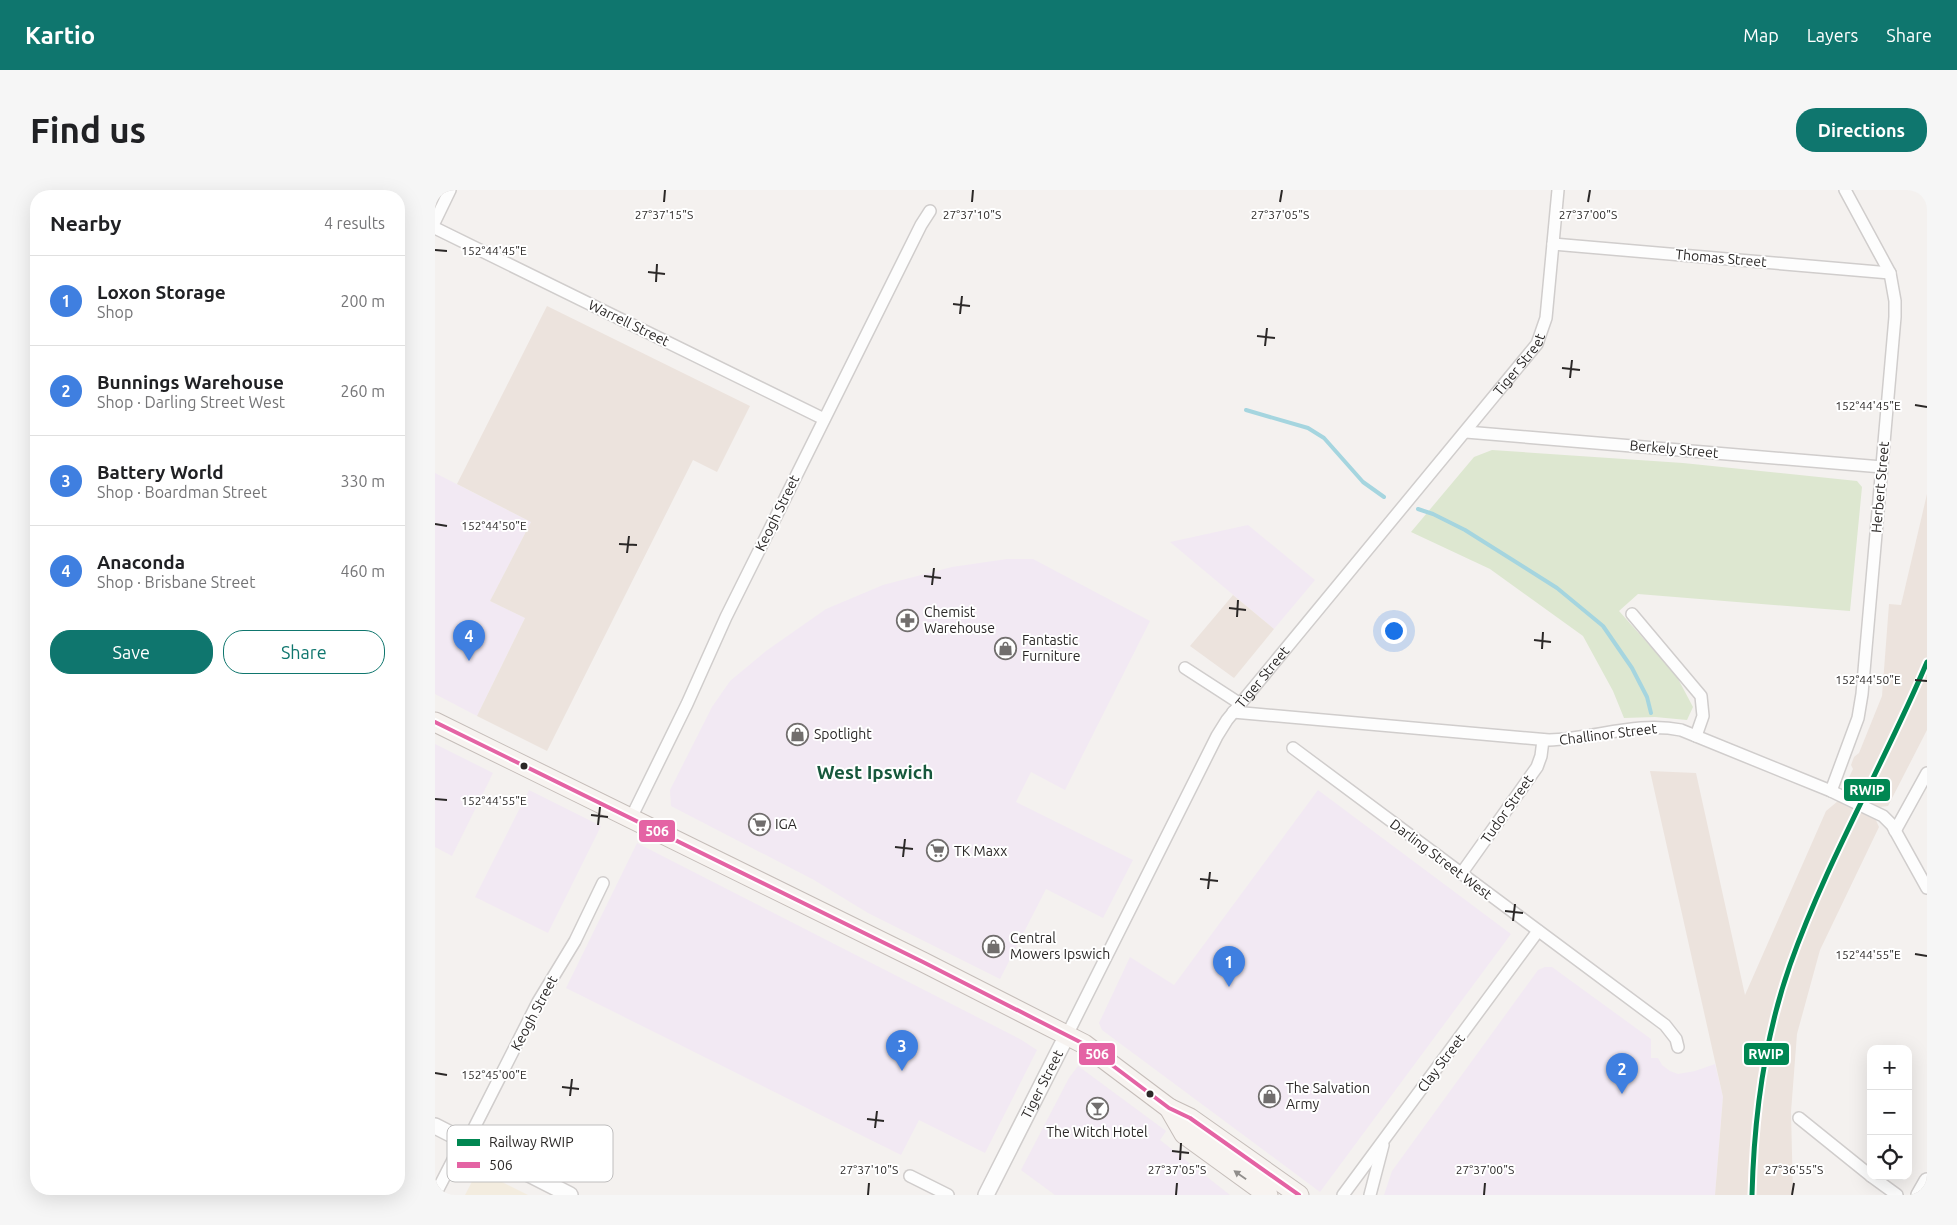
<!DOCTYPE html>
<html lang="en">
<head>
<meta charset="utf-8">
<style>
  body { margin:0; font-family:Ubuntu,sans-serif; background:#f6f6f6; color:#202124 }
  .controls { position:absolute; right:15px; bottom:15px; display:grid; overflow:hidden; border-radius:10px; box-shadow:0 5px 20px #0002 }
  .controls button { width:45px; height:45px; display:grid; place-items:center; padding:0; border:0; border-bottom:1px solid #e0e0e0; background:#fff; color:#202124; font:25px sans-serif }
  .you { position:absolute; left:958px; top:440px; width:18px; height:18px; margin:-12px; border:4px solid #fff; border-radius:50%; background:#1a73e8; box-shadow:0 0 0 8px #1a73e833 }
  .badge { display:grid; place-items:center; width:32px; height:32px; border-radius:50%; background:#0f766e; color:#fff; font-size:16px; font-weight:700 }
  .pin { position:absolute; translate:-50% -41px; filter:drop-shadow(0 1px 2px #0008) }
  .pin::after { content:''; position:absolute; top:26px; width:18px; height:15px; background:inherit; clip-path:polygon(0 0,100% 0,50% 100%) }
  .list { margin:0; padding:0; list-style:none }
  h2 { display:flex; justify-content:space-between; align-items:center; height:65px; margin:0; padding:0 20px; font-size:21px }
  h2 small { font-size:16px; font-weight:400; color:#757577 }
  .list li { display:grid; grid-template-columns:32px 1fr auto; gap:15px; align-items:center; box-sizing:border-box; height:90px; padding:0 20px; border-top:1px solid #e0e0e0 }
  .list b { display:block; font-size:19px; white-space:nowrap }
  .list p { margin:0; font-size:16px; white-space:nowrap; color:#757577 }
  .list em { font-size:16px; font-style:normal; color:#757577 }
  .actions { display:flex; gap:10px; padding:15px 20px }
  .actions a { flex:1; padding:11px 0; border:1px solid #0f766e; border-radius:20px; text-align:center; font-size:18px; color:#0f766e }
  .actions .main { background:#0f766e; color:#fff }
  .icon { flex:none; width:28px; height:28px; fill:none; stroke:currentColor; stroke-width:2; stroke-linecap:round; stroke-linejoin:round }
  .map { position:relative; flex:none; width:1492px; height:1005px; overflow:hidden; border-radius:20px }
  header { display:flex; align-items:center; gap:30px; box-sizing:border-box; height:70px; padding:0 25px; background:#0f766e; color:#fff }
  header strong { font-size:24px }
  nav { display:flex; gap:28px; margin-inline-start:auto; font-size:18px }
  .intro { display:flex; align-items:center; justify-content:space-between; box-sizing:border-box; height:120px; padding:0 30px }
  h1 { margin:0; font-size:35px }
  .button { padding:12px 22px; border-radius:20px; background:#0f766e; color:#fff; font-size:18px; font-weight:700 }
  main { display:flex; gap:30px; padding:0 30px }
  aside { flex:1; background:#fff; border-radius:20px; box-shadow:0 5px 20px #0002 }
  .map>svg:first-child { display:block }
</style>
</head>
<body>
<header>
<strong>Kartio</strong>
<nav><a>Map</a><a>Layers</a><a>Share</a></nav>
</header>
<div class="intro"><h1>Find us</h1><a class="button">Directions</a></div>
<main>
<aside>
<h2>Nearby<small>4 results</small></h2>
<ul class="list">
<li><span class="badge" style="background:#3f7fe0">1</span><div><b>Loxon Storage</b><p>Shop</p></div><em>200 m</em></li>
<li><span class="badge" style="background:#3f7fe0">2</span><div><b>Bunnings Warehouse</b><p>Shop · Darling Street West</p></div><em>260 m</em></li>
<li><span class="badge" style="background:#3f7fe0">3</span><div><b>Battery World</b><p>Shop · Boardman Street</p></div><em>330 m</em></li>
<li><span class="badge" style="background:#3f7fe0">4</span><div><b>Anaconda</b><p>Shop · Brisbane Street</p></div><em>460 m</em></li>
</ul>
<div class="actions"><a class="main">Save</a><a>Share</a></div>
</aside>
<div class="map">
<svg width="1492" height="1005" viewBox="0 0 1492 1005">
  <rect width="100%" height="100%" fill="#f4f1ef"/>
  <g fill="#f2e9f3">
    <path d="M0,283l96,49 -41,79 35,17 -48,98 -42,-22z"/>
    <path d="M813,335l67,55 -41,49 -104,-87z"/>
    <path d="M572,369h26l117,62 -85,169 -34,-18 -15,30 117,58 -30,58 -57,-29 -46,90 -132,-66 -54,-33 -143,-74 -1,-16 42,-83 18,-26 36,-30 60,-42 57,-24 69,-18z"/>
    <path d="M0,554l58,29 -41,83 -17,-9z"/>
    <path d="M94,600l72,36 -53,107 -73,-36z"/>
    <path d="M883,600l193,144 -191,258 -218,-162 -3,-7 31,-66 44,28z"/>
    <path d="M202,653l383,196 17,11 -52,103 -66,-33 -18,35 -335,-167z"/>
    <path d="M1110,777h7l99,72v19h7l4,7 8,6 8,3 17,-3 20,-7 8,33 -8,98h-331l8,-24 146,-201z"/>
    <path d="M643,876l88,65 -6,9 70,55h-175l-34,-25 48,-92z"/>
  </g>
  <g fill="#ece3dd">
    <path d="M112,116l203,100 -33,66 -24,-12 -146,291 -70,-35 48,-98 -35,-17 41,-79 -74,-38z"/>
    <path d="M1492,304v236l-39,76 -8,1 -37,-17 10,-21 -2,-4 3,-8 5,-4 23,-57 7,-92 12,1z"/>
    <path d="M798,405l41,34 -40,49 -44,-32z"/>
    <path d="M1215,581l46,2 49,222 81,-184 12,-10 37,17 4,9 -59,123 -23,84 -6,78 2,83h-78l8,-98z"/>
  </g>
  <path fill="#f3ecdf" d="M43,980l50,25h-63z"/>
  <path fill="#dde7d0" d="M1057,260l191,13 174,18 5,6 -12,124 -212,-17 -19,17 57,64 17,32 -6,13 -32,-3 -31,1 -11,-27 -30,-55 -93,-67 -79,-37 63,-75z"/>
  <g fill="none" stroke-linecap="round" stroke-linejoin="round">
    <g stroke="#a5d5df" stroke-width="4">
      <path d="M811,220l62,18 16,10 39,44 21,15"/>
      <path d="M983,319l15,5 32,16 92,58 46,38 29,42 15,29 4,16"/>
    </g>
    <defs>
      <g id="minor">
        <path d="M0,31l15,-31"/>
        <path d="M0,38l389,191"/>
        <path d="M1118,54l337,29"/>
        <path d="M1031,242l416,35"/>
        <path d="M1197,424l69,82 2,20 -7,20"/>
        <path d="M750,478l54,35"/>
        <path d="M798,522l316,28c45,-1 88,-19 132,-10l150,61 52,25 9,9 35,63"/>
        <path d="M858,558l372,277 11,14 2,8"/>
        <path d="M1396,601l27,-73 4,-24 33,-377v-16l-5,-28 -45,-83"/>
        <path d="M196,628l56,-114 39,-87 195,-392 9,-14"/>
        <path d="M1460,641l32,-58"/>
        <path d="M1026,684l76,-107 4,-11 2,-16"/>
        <path id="s1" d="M632,845l150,-299 10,-16 310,-376 9,-26 12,-128"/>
        <path d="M1364,928l72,58"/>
        <path d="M475,986l38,19"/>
        <path d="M1436,986l26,19"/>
        <path d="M0,1005l20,-39 15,-20 68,-134 37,-61 28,-58"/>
        <path d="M908,1005l195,-264"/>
        <path d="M935,1005l13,-50"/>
      </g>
      <g id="tertiary">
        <path d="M0,936l135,69"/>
        <path id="s2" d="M551,1005l81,-160"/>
        <path d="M1484,1005l8,-14"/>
      </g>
      <g id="primary">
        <path d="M0,532l488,240 161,82 85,64 21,10 109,77"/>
        <path d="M734,918l15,26 84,61"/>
      </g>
    </defs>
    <use href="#minor" stroke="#d0cdcc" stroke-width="14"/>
    <use href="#tertiary" stroke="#d0cdcc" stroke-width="18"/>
    <use href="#primary" stroke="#c5bdb9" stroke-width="21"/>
    <use href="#minor" stroke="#fdfdfd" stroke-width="11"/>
    <use href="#tertiary" stroke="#fdfdfd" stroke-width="15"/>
    <use href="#primary" stroke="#f7f3f0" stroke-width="19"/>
    <defs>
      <path id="bus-1" d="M0,532l488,240 161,82 85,64 21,10 109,77"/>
    </defs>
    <use href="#bus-1" stroke="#fff" stroke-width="8"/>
    <use href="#bus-1" stroke="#e463a4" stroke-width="4"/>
    <defs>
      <path id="rail-1" d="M1317,1005c2,-78 12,-156 38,-230 37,-105 94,-201 137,-303"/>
    </defs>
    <use href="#rail-1" stroke="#fff" stroke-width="9"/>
    <use href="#rail-1" stroke="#008752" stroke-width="5"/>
  </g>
  <defs><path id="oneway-solid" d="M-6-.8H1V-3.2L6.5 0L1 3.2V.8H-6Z" transform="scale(1.25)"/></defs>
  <use fill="#918e8c" href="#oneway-solid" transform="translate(805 985) rotate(-145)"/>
  <path fill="none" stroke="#2b2827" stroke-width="2" d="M229,12l1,-12M537,12l1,-12M845,12l2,-12M1153,12l2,-12M0,60l12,1M213,82l17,2M221,92l1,-18M518,114l17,2M525,124l2,-18M822,146l18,2M830,156l2,-18M1127,178l18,2M1135,188l2,-18M1480,215l12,2M0,334l12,2M184,354l18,1M192,363l2,-17M489,386l17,2M497,395l2,-17M794,418l17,2M802,427l1,-17M1099,450l17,2M1107,459l1,-17M1480,490l12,1M0,609l12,1M156,625l17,2M163,635l2,-18M460,657l18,2M468,667l2,-18M765,689l18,2M773,699l2,-17M1070,721l18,2M1078,731l2,-17M1480,764l12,2M0,883l12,2M127,897l17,2M135,906l2,-17M432,929l17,2M440,938l2,-17M737,961l17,2M745,970l1,-17M433,1005l1,-12M741,1005l1,-12M1049,1005l1,-12M1357,1005l2,-12"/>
  <defs>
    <symbol id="pharmacy-ring" viewBox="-11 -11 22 22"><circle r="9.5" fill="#fff" stroke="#716e6d" stroke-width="1.5"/><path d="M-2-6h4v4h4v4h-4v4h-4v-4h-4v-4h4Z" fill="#716e6d"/></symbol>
    <symbol id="shop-ring" viewBox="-11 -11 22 22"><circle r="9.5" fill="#fff" stroke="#716e6d" stroke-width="1.5"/><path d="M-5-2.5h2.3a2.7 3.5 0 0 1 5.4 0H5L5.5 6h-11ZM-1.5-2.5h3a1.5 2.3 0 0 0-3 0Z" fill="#716e6d"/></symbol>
    <symbol id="supermarket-ring" viewBox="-11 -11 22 22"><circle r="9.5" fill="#fff" stroke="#716e6d" stroke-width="1.5"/><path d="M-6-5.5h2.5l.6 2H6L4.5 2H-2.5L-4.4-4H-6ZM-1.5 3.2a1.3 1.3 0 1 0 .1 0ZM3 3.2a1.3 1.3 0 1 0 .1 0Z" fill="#716e6d"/></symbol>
    <symbol id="bar-ring" viewBox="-11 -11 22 22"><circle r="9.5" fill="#fff" stroke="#716e6d" stroke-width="1.5"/><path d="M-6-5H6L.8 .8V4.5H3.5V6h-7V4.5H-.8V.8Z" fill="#716e6d"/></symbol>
  </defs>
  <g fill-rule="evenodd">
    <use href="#pharmacy-ring" x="460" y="418" width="25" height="25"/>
    <use href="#shop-ring" x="558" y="446" width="25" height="25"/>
    <use href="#shop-ring" x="350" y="532" width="25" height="25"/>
    <use href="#supermarket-ring" x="312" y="622" width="25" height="25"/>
    <use href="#supermarket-ring" x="490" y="648" width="25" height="25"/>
    <use href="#shop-ring" x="546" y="744" width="25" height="25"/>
    <use href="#shop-ring" x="822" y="894" width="25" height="25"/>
    <use href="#bar-ring" x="650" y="906" width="25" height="25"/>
  </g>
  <g fill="#2b2827" stroke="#fff" stroke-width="2">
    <circle cx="89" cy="576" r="4.5"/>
    <circle cx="715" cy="904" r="4.5"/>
  </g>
  <g text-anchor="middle" stroke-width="4" stroke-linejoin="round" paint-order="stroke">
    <g font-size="14" fill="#2b2827" stroke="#fff">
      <text transform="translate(1286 68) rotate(5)" y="5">Thomas Street</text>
      <text transform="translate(194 133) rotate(26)" y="5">Warrell Street</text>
      <text dy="5" stroke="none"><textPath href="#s1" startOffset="814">Tiger Street</textPath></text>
      <text transform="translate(1239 259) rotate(5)" y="5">Berkely Street</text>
      <text transform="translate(1445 297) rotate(-85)" y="5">Herbert Street</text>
      <text transform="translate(342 323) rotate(-64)" y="5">Keogh Street</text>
      <text dy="5" stroke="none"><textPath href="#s1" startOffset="409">Tiger Street</textPath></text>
      <text transform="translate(1173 544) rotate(-7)" y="5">Challinor Street</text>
      <text transform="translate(1072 619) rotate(-55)" y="5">Tudor Street</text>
      <text transform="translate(1006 669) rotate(37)" y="5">Darling Street West</text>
      <text transform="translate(99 823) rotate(-62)" y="5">Keogh Street</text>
      <text transform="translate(1006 873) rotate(-53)" y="5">Clay Street</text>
      <text dy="5" stroke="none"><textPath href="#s2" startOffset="124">Tiger Street</textPath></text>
    </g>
    <g font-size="14" fill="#2b2827" stroke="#fff" text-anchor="start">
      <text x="489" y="427">Chemist<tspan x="489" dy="16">Warehouse</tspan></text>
      <text x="587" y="455">Fantastic<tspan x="587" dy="16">Furniture</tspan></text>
      <text x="379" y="549">Spotlight</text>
      <text x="340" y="639">IGA</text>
      <text x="519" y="666">TK Maxx</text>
      <text x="575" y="753">Central<tspan x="575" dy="16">Mowers Ipswich</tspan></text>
      <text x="851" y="903">The Salvation<tspan x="851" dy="16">Army</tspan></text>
      <text x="662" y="947" text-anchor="middle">The Witch Hotel</text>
    </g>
    <g font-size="19" font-weight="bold" fill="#17583c" stroke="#fff">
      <text x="440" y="589">West Ipswich</text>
    </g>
  </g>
  <rect x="12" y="935" width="166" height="57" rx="8" fill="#fff" stroke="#bfbebe" stroke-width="1"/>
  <rect x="22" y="949" width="23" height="7" fill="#008752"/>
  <rect x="22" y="972" width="23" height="6" fill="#e463a4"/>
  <g font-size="14" fill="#2b2827">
    <text x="54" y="957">Railway RWIP</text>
    <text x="54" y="980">506</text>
  </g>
  <g font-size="12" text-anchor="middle" fill="#2b2827" stroke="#fff" stroke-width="4" stroke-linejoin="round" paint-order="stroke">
    <text x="229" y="29">27°37'15"S</text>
    <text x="537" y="29">27°37'10"S</text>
    <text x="845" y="29">27°37'05"S</text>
    <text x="1153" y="29">27°37'00"S</text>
    <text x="59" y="65">152°44'45"E</text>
    <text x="1433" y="220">152°44'45"E</text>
    <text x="59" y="340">152°44'50"E</text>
    <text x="1433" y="494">152°44'50"E</text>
    <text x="59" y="615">152°44'55"E</text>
    <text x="1433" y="769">152°44'55"E</text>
    <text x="59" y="889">152°45'00"E</text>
    <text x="434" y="984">27°37'10"S</text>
    <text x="742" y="984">27°37'05"S</text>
    <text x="1050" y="984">27°37'00"S</text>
    <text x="1359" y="984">27°36'55"S</text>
  </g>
  <g stroke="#fff" stroke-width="2">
    <rect x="1408" y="588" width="48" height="24" rx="5" fill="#008752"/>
    <rect x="203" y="629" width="38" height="24" rx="5" fill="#e463a4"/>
    <rect x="643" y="852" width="38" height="24" rx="5" fill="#e463a4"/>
    <rect x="1308" y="852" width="47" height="24" rx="5" fill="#008752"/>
  </g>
  <g font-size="14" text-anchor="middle" font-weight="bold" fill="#fff">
    <text x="1432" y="605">RWIP</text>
    <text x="222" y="646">506</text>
    <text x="662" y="869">506</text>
    <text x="1331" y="869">RWIP</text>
  </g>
</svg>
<div class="controls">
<button>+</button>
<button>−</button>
<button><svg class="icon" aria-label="locate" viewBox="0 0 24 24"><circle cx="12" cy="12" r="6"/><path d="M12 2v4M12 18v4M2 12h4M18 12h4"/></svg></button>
</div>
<div class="you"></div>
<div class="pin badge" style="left:794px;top:797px;background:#3f7fe0">1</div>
<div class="pin badge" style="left:1187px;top:904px;background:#3f7fe0">2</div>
<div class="pin badge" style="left:467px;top:881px;background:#3f7fe0">3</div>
<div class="pin badge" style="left:34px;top:471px;background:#3f7fe0">4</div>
</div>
</main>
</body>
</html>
